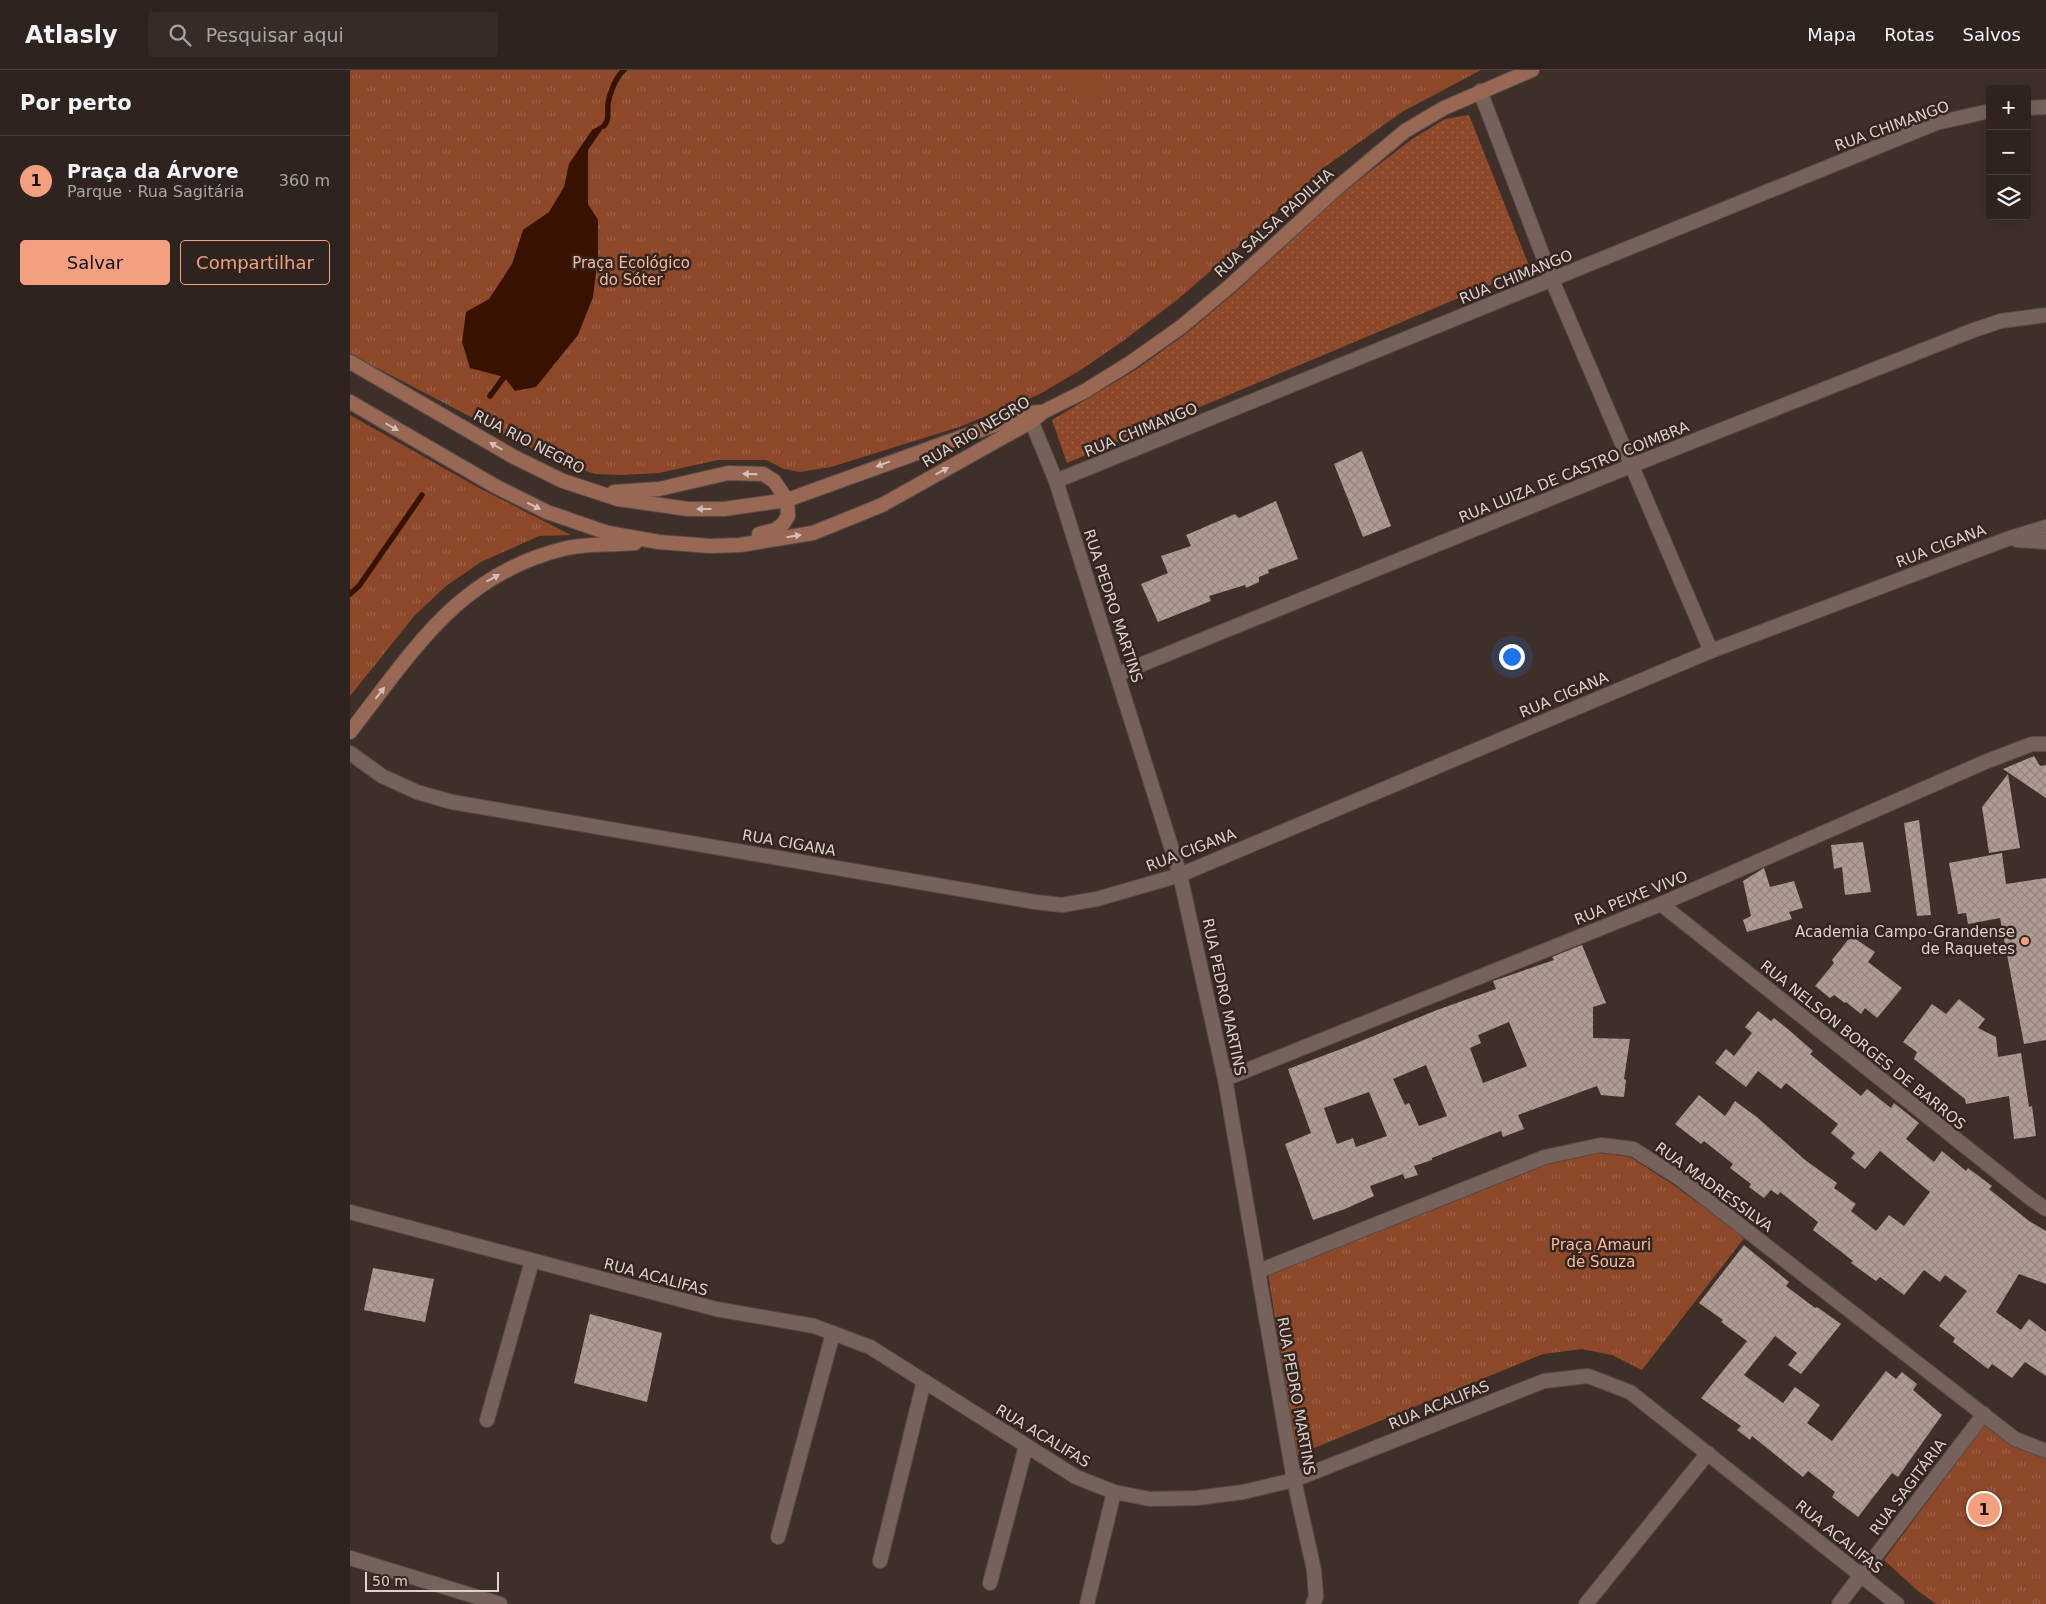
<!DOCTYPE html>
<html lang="pt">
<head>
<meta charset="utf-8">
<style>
  body { margin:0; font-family:"DejaVu Sans",sans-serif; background:#372b28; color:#f1f3f6 }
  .controls { position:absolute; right:15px; top:15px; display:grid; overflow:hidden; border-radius:5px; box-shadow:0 5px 20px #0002 }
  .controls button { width:45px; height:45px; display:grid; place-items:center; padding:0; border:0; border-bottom:1px solid #4a403d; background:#2f231f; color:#f1f3f6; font:25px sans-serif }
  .scale { position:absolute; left:15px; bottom:12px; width:134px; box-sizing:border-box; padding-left:5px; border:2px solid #dcd1cd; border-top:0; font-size:14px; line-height:18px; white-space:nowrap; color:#dcd1cd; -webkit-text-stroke:4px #35251f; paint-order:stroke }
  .you { position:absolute; left:1161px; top:586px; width:18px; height:18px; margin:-12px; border:4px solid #fff; border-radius:50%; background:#1a73e8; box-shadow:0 0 0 8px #1a73e833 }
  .badge { display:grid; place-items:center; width:32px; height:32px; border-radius:50%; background:#f2a07f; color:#111; font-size:16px; font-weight:700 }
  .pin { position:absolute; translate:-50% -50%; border:2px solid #fff; box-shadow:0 1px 5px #0006 }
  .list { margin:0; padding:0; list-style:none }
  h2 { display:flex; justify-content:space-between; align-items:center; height:65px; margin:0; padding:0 20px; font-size:21px }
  h2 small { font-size:16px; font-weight:400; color:#a7a4a4 }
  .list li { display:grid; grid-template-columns:32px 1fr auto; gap:15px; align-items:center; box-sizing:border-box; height:90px; padding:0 20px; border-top:1px solid #4a403d }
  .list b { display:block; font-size:19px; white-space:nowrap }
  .list p { margin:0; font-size:16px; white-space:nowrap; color:#a7a4a4 }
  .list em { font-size:16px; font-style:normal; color:#a7a4a4 }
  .actions { display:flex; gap:10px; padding:15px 20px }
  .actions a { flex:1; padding:11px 0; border:1px solid #f2a07f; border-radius:5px; text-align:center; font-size:18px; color:#f2a07f }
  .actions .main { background:#f2a07f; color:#111 }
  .icon { flex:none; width:28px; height:28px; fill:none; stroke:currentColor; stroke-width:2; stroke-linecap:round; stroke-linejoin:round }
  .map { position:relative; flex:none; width:1696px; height:1534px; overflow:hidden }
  header { display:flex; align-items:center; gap:30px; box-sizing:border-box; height:70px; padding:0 25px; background:#2f231f; border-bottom:1px solid #4a403d }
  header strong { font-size:24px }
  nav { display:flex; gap:28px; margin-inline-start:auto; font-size:18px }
  .search { width:350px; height:45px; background:#372b28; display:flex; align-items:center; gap:12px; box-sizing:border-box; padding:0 18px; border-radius:5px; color:#a7a4a4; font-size:19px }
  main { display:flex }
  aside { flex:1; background:#2f231f }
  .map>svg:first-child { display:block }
</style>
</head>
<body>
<header>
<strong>Atlasly</strong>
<div class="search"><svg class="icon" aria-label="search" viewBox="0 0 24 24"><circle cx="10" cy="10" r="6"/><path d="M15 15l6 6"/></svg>Pesquisar aqui</div>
<nav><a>Mapa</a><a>Rotas</a><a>Salvos</a></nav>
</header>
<main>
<aside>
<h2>Por perto<small></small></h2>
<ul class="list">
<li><span class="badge">1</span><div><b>Praça da Árvore</b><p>Parque · Rua Sagitária</p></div><em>360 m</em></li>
</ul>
<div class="actions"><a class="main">Salvar</a><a>Compartilhar</a></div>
</aside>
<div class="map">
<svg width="1696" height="1534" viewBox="0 0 1696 1534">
  <defs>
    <pattern id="grass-dots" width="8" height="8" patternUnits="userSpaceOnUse" patternTransform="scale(1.25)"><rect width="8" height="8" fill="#8d482a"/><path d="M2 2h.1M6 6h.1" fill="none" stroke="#9c6148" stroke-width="1.8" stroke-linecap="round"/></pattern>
    <pattern id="park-tufts" width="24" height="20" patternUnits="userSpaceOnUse" patternTransform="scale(1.25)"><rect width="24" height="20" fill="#8d482a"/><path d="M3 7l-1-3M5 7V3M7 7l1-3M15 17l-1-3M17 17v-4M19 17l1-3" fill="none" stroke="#9c6148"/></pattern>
    <pattern id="building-cross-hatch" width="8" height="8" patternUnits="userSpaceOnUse" patternTransform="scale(1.25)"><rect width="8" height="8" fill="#af9c94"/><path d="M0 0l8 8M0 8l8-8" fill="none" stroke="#94857e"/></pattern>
  </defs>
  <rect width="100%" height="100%" fill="#3f2f29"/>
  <path fill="url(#grass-dots)" d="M1119,45l61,153 -463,195 -15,-43 85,-51 50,-36 50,-42 104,-97 71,-55 33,-20z"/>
  <g fill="url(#park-tufts)">
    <path d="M0,0h1131l-79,42 -76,54 -98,90 -51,44 -54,41 -44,30 -41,24 -79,32 -128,40 -31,5 -16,-3 -18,-9h-48l-59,13 -38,2 -25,-1 -24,-7 -51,-24 -171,-89z"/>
    <path d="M0,345l129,73 92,47 -32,1 -58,26 -35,24 -31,29 -65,81z"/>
    <path d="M1250,1083l30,4 42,27 73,53 -103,133 -30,-15 -30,-6 -39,5 -246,101 -29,-181 276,-109z"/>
    <path d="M1635,1354l27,21 34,13v146h-110l-18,-13 -34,-31z"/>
  </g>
  <path fill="#8d482a" d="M707,0h41l13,19 -30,17z"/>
  <path fill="#381201" d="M258,51l-20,29v54l10,16v37l-5,40 -15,38 -42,52 -21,4 -11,-14 -34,-9 -8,-26 4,-30 23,-13 23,-35 11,-34 26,-18 15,-25 5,-23 23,-34z"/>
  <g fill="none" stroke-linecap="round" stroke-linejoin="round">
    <g stroke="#381201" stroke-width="5.5">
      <path d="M254,56c6,-7 3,-14 4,-23 2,-11 8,-26 16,-33"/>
      <path d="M140,326l14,-19v-7"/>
      <path d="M0,524l9,-8 63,-91"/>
    </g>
  </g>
  <g fill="url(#building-cross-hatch)" fill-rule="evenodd">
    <path d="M1012,381l29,75 -28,11 -29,-73z"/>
    <path d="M926,431l22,58 -30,11 1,3 -10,4v5l-13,6 -1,-3 -36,11 2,5 -53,21 -17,-38 27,-11 -7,-17 30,-10 -5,-11 49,-21 4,4z"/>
    <path d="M1684,686l6,10 6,-1v33l-43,-29z"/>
    <path d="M1658,704l12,74 -31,5 -7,-46z"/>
    <path d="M1569,750l12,95 -14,1 -13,-93z"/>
    <path d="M1513,772l8,50 -26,3 -3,-28 -8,2 -3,-24z"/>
    <path d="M1652,783l4,31 40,-6v162l-22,4 -24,-126 -32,6 -2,-11 -8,1 -9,-51z"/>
    <path d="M1414,798l6,19 24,-6 9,27 -14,4 3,7 -45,13 -4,-12 8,-4 -8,-35z"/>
    <path d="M1501,866l24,16 -7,10 34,26 -25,30 -12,-10 -4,6 -15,-12 -1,1 -11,-8 -4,3 -15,-12 19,-23 -2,-3z"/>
    <path d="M1232,875l24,58 -13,4v31l37,1 -6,40 2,1 -2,17 -23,-2 -4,-9 -79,29 6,14 -21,8 -2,-6 -69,27v2l-18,6 4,9 -13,4 -2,-5 -33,12 4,10 -29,13 -32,11 -28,-76 26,-11 -23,-64 61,-23 88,-36 59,-21 -3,-8 61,-21 -2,-3zM1159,952l18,44 -44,17 -13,-35 11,-5 -3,-8zM1076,995l21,51 -28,10 -10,-23 -4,2 -12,-26zM1019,1022l18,44 -31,11 -3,-9 -16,6 -13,-36z"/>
    <path d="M1609,929l26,20 -7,9 18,9 2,20 23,-4 8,54 3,-1 4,30 -22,3 -5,-43 -43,8 -1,-5 -51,-40 3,-7 -14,-10 29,-38 14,10z"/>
    <path d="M1408,941l13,10 3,-3 15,12 24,21 -3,3 51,42 6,-7 24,19 3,-5 25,20 -13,16 28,23 8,-11 24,20 2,-3 24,18 -3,3 40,32 17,10v53l-27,-10 -23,38 25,18 8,-11 17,13v44l-21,-14 -13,16 -20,-14 -4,5 -35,-27 2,-4 -16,-12 28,-35 -22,-16 -5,7 -16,-12 -20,25 -24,-18 -4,4 -25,-18 2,-2 -40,-31 5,-8 -38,-30 -2,3 -7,-5 -7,8 -15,-11 2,-3 -21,-16 3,-4 -29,-23 -3,3 -26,-20 24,-29 26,21 10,-15 23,17 47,42 32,23 -3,5 22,16 -5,7 25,20 13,-16 15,11 26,-34 -50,-41 -15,18 -14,-11 4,-5 -24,-20 7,-9 -52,-41 -5,6 -23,-18 -12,16 -31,-24 11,-14 8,7 18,-23 -7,-6z"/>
    <path d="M1394,1175l45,37 -3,4 29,22 2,-1 24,17 -40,50 -13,-9 9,-12 -22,-17 -31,39 39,28 12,-16 25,18 -13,18 25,18 54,-70 10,8 6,-7 15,12 -4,6 29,25 -44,62 -6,-4 -34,44 -26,-20 3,-5 -27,-21 -5,6 -51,-41 -2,4 -13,-10 4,-4 -40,-28 46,-57 -26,-19 2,-2 -24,-17z"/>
    <path d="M23,1198l61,11 -9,43 -61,-12z"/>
    <path d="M240,1244l72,19 -15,69 -73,-19z"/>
  </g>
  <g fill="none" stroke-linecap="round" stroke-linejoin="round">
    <defs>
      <g id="minor">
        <path d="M1130,21l72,189 159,371"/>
        <path d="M1677,38l19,-1"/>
        <path d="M678,343l28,68 124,394 45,204 69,401 20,90 2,27 -3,7"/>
        <path d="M706,411l880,-358 54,-12"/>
        <path d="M1667,470l29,2"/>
        <path d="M768,604l515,-209 341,-135 27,-9 45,-6"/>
        <path d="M0,683l32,23 35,16 35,10 583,100 27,3 35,-6 83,-24 531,-224 296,-112 39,-12"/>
        <path d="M1311,834l369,294 16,11"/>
        <path d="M875,1009l436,-175 324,-142 47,-18h14"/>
        <path d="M0,1142l366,97 98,17 56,21 206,130 38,15 36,7 47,-1 46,-6 51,-12 250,-99 44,-5 42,16 267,212"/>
        <path d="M909,1201l286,-114 56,-12 32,4 46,29 336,261 31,12"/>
        <path d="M137,1350l45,-159"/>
        <path d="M428,1467l55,-204"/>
        <path d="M0,1488l150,46"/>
        <path d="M530,1491l44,-180"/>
        <path d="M640,1513l36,-137"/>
        <path d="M737,1534l27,-112"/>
        <path d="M1236,1534l122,-151"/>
        <path d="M1489,1534l145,-190"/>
      </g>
      <g id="secondary">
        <path d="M0,292l164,95 49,24 55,18 70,10h36l63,-9 241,-87 12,-1"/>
        <path d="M0,332l145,84 52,26 61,21 51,9 51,4 30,-1 73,-12 69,-28 150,-84 11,-9 42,-21 45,-28 51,-36 49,-41 107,-98 68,-57 39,-23 88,-38"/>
        <path d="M264,422l45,-3 69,-16 35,1 11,7 13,19 1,16 -5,8 -8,6 -16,4"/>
        <path d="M0,662c64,-82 109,-159 217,-184 22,-5 47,-3 68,-5"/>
      </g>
    </defs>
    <use href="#minor" stroke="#584b46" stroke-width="16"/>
    <use href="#secondary" stroke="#584b46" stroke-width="16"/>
    <use href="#minor" stroke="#75635b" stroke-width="14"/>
    <use href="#secondary" stroke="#986854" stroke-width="14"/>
  </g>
  <defs><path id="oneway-solid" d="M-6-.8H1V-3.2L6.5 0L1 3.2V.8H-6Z" transform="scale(1.25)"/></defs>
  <g fill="#d2c1bb">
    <use href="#oneway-solid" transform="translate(42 357) rotate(30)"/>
    <use href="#oneway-solid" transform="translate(146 376) rotate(-150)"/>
    <use href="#oneway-solid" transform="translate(533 394) rotate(159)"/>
    <use href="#oneway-solid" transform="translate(592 401) rotate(-29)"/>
    <use href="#oneway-solid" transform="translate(400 404) rotate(-179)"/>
    <use href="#oneway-solid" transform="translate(184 436) rotate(26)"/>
    <use href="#oneway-solid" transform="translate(354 439) rotate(-180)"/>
    <use href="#oneway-solid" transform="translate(444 466) rotate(-9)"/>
    <use href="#oneway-solid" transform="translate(143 508) rotate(-29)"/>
    <use href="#oneway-solid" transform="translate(30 623) rotate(-52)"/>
  </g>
  <circle fill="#f2a07f" stroke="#35251f" stroke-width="2" cx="1675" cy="871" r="5"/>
  <g text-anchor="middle" stroke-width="5" stroke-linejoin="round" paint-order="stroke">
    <g font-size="15" fill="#dcd1cd" stroke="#35251f">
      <text transform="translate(1542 56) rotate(-20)" y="5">RUA CHIMANGO</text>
      <text transform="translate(924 153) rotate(-42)" y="5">RUA SALSA PADILHA</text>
      <text transform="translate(1166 207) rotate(-22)" y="5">RUA CHIMANGO</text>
      <text transform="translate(791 360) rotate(-22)" y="5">RUA CHIMANGO</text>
      <text transform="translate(626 362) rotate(-31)" y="5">RUA RIO NEGRO</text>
      <text transform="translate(179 372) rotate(27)" y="5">RUA RIO NEGRO</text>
      <text transform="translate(1224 402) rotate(-22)" y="5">RUA LUIZA DE CASTRO COIMBRA</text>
      <text transform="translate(1591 476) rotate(-21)" y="5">RUA CIGANA</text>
      <text transform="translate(763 536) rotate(72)" y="5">RUA PEDRO MARTINS</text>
      <text transform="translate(1214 625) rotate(-23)" y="5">RUA CIGANA</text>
      <text transform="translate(439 773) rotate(10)" y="5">RUA CIGANA</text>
      <text transform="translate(841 780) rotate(-21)" y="5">RUA CIGANA</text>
      <text transform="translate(1281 828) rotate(-22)" y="5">RUA PEIXE VIVO</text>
      <text transform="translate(874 927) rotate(78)" y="5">RUA PEDRO MARTINS</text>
      <text transform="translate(1513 975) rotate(39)" y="5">RUA NELSON BORGES DE BARROS</text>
      <text transform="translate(1364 1117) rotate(36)" y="5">RUA MADRESSILVA</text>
      <text transform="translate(306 1207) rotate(15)" y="5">RUA ACALIFAS</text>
      <text transform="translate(946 1326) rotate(80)" y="5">RUA PEDRO MARTINS</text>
      <text transform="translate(1089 1335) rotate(-22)" y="5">RUA ACALIFAS</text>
      <text transform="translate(693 1366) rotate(31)" y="5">RUA ACALIFAS</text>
      <text transform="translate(1558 1417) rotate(-53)" y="5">RUA SAGITÁRIA</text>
      <text transform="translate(1489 1467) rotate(39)" y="5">RUA ACALIFAS</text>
    </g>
    <g font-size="15" fill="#fbb99e" stroke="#35251f">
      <text x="281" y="198">Praça Ecológico<tspan x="281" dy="17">do Sóter</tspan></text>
      <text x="1251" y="1180">Praça Amauri<tspan x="1251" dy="17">de Souza</tspan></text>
    </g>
    <g font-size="15" fill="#dcd1cd" stroke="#35251f" text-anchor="end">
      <text x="1665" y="867">Academia Campo-Grandense<tspan x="1665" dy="17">de Raquetes</tspan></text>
    </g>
  </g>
</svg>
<div class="controls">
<button>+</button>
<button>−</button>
<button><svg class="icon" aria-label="layers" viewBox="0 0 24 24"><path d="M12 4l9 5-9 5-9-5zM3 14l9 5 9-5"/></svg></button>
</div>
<div class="scale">50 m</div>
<div class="you"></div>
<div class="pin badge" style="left:1634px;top:1439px">1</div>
</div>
</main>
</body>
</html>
